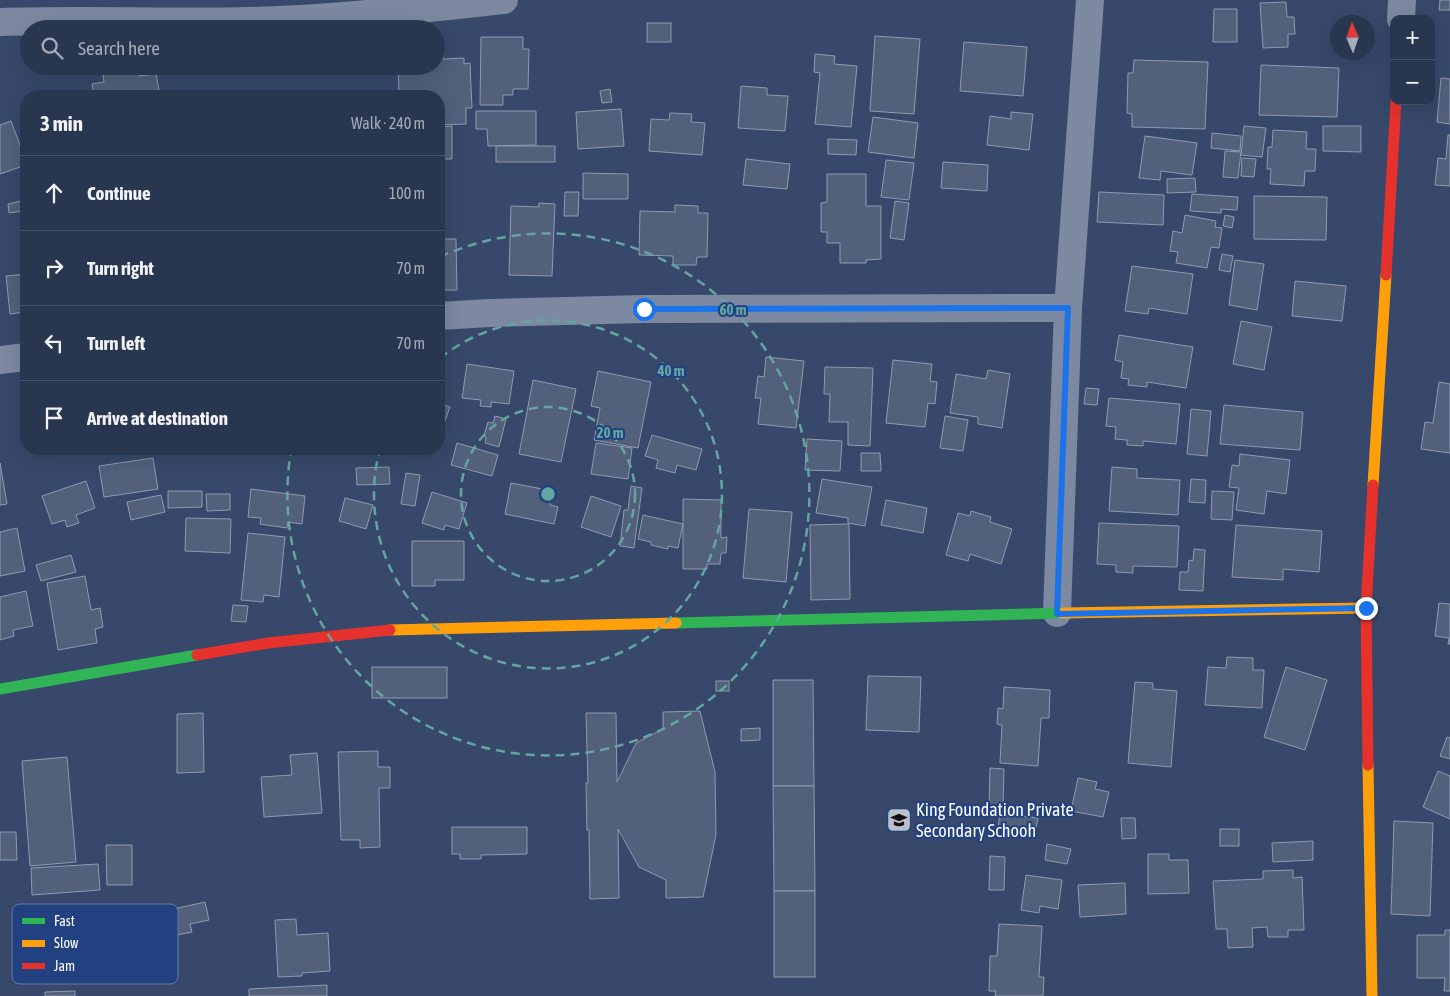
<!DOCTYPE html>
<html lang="en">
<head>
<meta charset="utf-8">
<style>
  body { margin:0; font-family:"Asap Condensed",sans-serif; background:#35415a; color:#f1f3f6 }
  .controls { position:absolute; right:15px; top:15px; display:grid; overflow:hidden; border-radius:10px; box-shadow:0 5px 20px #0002 }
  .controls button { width:45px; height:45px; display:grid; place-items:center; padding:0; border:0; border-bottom:1px solid #455067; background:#293650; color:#f1f3f6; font:25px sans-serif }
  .compass { position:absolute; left:1330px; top:15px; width:45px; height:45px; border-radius:50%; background:#293650; box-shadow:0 5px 20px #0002; rotate:358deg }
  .stop { position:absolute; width:15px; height:15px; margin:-11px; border:4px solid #1a73e8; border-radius:50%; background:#fff }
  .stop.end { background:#1a73e8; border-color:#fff; box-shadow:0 1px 5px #0008 }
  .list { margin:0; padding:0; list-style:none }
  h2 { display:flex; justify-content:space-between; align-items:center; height:65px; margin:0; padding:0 20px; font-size:21px }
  h2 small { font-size:16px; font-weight:400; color:#a5abb7 }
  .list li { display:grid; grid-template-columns:32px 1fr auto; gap:15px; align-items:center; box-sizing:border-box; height:75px; padding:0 20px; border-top:1px solid #455067 }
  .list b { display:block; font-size:19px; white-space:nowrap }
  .list em { font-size:16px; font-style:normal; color:#a5abb7 }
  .icon { flex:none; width:28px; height:28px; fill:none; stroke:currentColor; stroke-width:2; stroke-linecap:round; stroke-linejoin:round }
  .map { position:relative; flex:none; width:1450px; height:996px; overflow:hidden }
  .search { position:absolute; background:#293650; box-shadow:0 5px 20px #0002; left:20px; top:20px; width:425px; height:55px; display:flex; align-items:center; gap:12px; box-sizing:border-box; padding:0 18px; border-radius:28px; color:#a5abb7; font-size:19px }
  .panel { position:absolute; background:#293650; box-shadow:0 5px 20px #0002; left:20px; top:90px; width:425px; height:365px; border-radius:20px }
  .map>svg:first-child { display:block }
</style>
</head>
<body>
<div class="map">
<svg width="1450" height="996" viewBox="0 0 1450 996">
  <rect width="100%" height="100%" fill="#37486a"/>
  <g fill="#52607c" stroke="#909aaf">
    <path d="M1440,0h10v10h-11z"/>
    <path d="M1286,2l1,15h7l1,17h-7v13l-25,1 -3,-45z"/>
    <path d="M1214,9h23v33h-24z"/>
    <rect x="647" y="23" width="24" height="19"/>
    <path d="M875,36l45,3 -6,75 -44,-3z"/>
    <path d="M481,37h42v12h6l-1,40h-15v6h-10v10h-23z"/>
    <path d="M964,42l63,5 -4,49 -63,-5z"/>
    <path d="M436,52h7v7l21,-1v6l6,-1 2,45h-6v16l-27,1v-29h-40l-1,-30h38z"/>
    <path d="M815,54l20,2 -1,8 23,2 -6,61 -36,-3 5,-51 -6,-1z"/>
    <path d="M1134,60l74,2 -3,67 -73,-2v-13l-5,-1 1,-40h5z"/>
    <path d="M1261,65l78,3 -2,49 -78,-2z"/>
    <path d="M138,70l1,6 17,-2 4,22h-66l-2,-12 12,-2 -1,-7z"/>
    <path d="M1441,78l9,1v45l-13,-2z"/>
    <path d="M741,86l26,2v7l21,1 -3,35 -47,-3z"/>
    <path d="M610,89l2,13 -10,1 -2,-12z"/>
    <path d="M621,109l3,37 -46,3 -2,-37z"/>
    <path d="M476,111h60v34l-48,1 -1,-17h-11z"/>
    <path d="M1011,112l22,2 -4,36 -42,-5 3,-29 21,3z"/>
    <path d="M670,113l22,1 -1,8 14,1 -3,32 -53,-4 2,-32 18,1z"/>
    <path d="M873,117l45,6 -4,35 -46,-6z"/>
    <path d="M11,121l15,40v4l-26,9v-49z"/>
    <path d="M452,126v33h-13v-32z"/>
    <path d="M1244,126l22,2 -4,29 -21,-2z"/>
    <path d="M1323,126h38v26l-38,-1z"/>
    <path d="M1273,130l34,2 -1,17h10l-1,22h-10l-1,15 -34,-2 1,-15h-4l1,-22h4z"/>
    <path d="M1212,133l29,3 -1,15 -29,-3z"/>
    <path d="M1448,135h2v51l-15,-1 3,-27 8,1z"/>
    <path d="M1145,136l52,7 -5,32 -31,-4 -1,9 -21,-2z"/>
    <path d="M828,139l29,1 -1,15 -28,-1z"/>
    <rect x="496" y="146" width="59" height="16"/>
    <path d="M1225,151l16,1 -3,26 -15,-1z"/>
    <path d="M1242,158l14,1 -2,18 -13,-1z"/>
    <path d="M746,159l44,5 -3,25 -44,-4z"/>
    <path d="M886,160l28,3 -5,37 -28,-3z"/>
    <path d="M943,162l45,3 -1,26 -46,-3z"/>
    <path d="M583,173l45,1v25h-45z"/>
    <path d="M827,174h39v32h15v53l-15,1v3h-26v-20h-13v-11h-6v-29l6,-1z"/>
    <path d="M1195,178l1,14 -29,1v-14z"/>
    <path d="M565,192h14l-1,24h-14z"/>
    <path d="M1099,192l65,3 -1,30 -66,-3z"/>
    <path d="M1192,194l46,3 -1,13 -16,-1v4l-31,-2z"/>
    <path d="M1254,196l73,1 -1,43 -72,-1z"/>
    <path d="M21,201l2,10 -14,2 -1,-9z"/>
    <path d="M895,201l14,2 -5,37 -14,-2z"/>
    <path d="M539,203l16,1 -3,72 -43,-1 2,-69 28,1z"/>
    <path d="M675,205l23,1v7h10l-1,44h-10l-1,8h-23v-9l-34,-1 1,-44 35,1z"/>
    <path d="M1185,215l31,6 -1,6 7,1 -3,20 -8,-1 -4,21 -31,-5 2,-11 -8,-1 3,-20 9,2z"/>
    <path d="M1225,215l9,2 -2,11 -9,-2z"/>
    <path d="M439,239h17l1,51h-18z"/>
    <path d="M1222,254l11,2 -3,16 -11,-2z"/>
    <path d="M1235,260l29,4 -7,46 -28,-5z"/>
    <path d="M1132,266l61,8 -6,40 -38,-6 -1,6 -23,-3z"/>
    <path d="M26,274v45h-1v-7l-15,2 -4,-38z"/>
    <path d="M1295,281l51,5 -4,35 -50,-5z"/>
    <path d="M1241,321l31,6 -8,43 -31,-6z"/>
    <path d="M1119,335l74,12 -7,41 -39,-6v5l-19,-2 1,-6 -8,-1 2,-16 -8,-2z"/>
    <path d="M766,357l38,4 -8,67 -38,-4 3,-26h-6l3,-22 6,1z"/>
    <path d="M893,360l39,4 -2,17 7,1 -2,22 -7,-1 -3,24 -39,-4z"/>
    <path d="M467,364l47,7 -5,33 -18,-2v5l-11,-1 1,-6 -19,-2z"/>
    <path d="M825,367l48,1 -3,78 -22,-1v-23h-19l1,-28h-6z"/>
    <path d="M988,370l22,4 -8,54 -24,-4v-7l-28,-4 6,-39 30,5z"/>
    <path d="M598,371l53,11 -13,66 -44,-8 6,-32 -9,-2z"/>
    <path d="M533,380l43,9 -15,73 -42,-8z"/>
    <path d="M1439,382l11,2v69l-29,-4 4,-27 8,1z"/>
    <path d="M1086,388l13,1 -2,16 -13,-1z"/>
    <path d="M1109,398l71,6 -4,40 -33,-3v5l-16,-1v-5l-12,-1 1,-12 -10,-1z"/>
    <path d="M439,403l11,4 -9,24 -2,-1z"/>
    <path d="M1224,405l79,7 -3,38 -80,-6z"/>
    <path d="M1191,409l20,2 -4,45 -20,-2z"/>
    <path d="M495,416l11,3 -7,28 -14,-4 1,-6 -2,-1 4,-14 5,1z"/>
    <path d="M945,416l23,4 -5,31 -23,-3z"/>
    <path d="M652,435l50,14 -6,21 -19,-5 -2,8 -19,-5 2,-8 -13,-4z"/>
    <path d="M807,439l35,2 -2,30 -35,-1z"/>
    <path d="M457,443l41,12 -6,21 -41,-11z"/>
    <path d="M596,443l36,5 -4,31 -37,-5z"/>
    <path d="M89,449h38l-38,3z"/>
    <path d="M861,453h19l1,18h-20z"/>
    <path d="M1240,454l50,6 -4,34 -19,-3 -3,23 -28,-4 3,-22 -10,-1 3,-22 7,1z"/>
    <path d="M153,458l5,31 -54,8 -5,-31z"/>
    <path d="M0,463l7,41 -7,1z"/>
    <path d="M389,467l1,17 -33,1 -1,-17z"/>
    <path d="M1112,467l25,2v9l43,2 -2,35 -69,-4z"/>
    <path d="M406,473l14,2 -5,31 -14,-2z"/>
    <path d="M822,479l50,8 -7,39 -17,-3v-5l-32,-5z"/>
    <path d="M1191,479l15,1 -1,23 -16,-1z"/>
    <path d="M86,481l9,27 -19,7 3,8 -12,4 -2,-7 -13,4 -10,-28z"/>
    <path d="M511,483l42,8 -3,14 8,2 -4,17 -49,-10z"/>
    <path d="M631,486l11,2 -8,60 -14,-2 4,-36h4z"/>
    <path d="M251,489l54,7 -3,28 -14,-2 -1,6 -27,-4 1,-6 -13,-1z"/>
    <path d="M168,491h34v16l-34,1z"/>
    <path d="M1212,491l22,1 -2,28 -21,-1z"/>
    <path d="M432,492l35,11 -8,26 -14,-4 -1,5 -22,-7z"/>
    <path d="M206,494h24v16l-23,1z"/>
    <path d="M161,495l4,17 -34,8 -4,-18z"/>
    <path d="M591,496l30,10 -10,31 -30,-10z"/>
    <path d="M345,498l28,7 -7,24 -27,-8z"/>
    <path d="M683,499l38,1v38l6,-1 -1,16h-5l-1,11h-13v5h-24z"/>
    <path d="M886,500l41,8 -4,25 -42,-8z"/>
    <path d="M749,509l43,3 -6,70 -43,-4z"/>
    <path d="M971,511l20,6 -1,5 22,7 -11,35 -31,-10 -2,7 -22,-6 12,-42 12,3z"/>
    <path d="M643,515l40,9 -5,24 -10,-2v3l-17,-4v-3l-13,-3z"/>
    <path d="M186,518l45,1 -1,34 -45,-2z"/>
    <path d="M1099,523l80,3 -2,41 -44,-1v7l-17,-1v-7l-19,-1z"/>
    <path d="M849,524l1,75 -39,1 -1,-75z"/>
    <path d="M1236,525l86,6 -3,41 -36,-3v11l-51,-3z"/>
    <path d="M17,528l8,43 -25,5v-44z"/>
    <path d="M248,533l37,4 -6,60 -15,-2 -1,7 -22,-2z"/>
    <path d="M412,541h52v39h-29v6h-23z"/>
    <path d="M1194,549l11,1 -2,41 -24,-1 1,-18h8l1,-12 4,1z"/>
    <path d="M71,555l5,17 -35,9 -5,-16z"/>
    <path d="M85,576l6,34 9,-2 3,19 -8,2 2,14 -39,7 -11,-67z"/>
    <path d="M26,591l7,35 -20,4 1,6 -14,4v-43z"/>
    <path d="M1439,603l11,1v40h-2l1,-6 -14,-2z"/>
    <path d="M233,605l15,1 -2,16 -15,-1z"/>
    <path d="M1227,657l26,1v12h11l-2,38 -57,-3 3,-38 18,1z"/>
    <rect x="372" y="667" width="75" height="31"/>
    <path d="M1286,667l41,13 -22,70 -41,-13z"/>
    <path d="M868,676l53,1 -2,55 -53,-2z"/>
    <path d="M773,680h40l1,106h-41z"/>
    <rect x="716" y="681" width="13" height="10"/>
    <path d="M1135,682l18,1v6l24,2 -6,76 -43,-4z"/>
    <path d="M1004,687l46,3 -1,28h-8l-3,48 -38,-3 2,-38 -5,-1 1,-16 5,1z"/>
    <path d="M700,711l15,61 1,63 -13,62 -37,1v-18l-27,-13 -21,-38 1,69 -29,1 -1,-69h-2l-1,-47h2l-2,-70h30l1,69 19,-39 27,-14v-17z"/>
    <path d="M203,713l1,59 -27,1v-59z"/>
    <path d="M760,728v12l-19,1v-12z"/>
    <path d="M1447,737l3,1v21l-10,-3z"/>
    <path d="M378,751v16h12v21h-11l1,59 -20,1v-8h-19l-3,-88z"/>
    <path d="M317,753l5,60 -58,4 -3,-40 31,-2 -2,-20z"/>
    <path d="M67,757l9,105 -46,4 -8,-105z"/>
    <path d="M990,768l14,1 -1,37h-14z"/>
    <path d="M1438,771l12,5v43l-27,-12z"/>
    <path d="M1078,778l19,4 -2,7 14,3 -6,25 -32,-6z"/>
    <path d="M773,786h41l1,105h-41z"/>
    <path d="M1000,813l38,5 -3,16 -37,-6z"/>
    <path d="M1121,818h14l1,20 -14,1z"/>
    <path d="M1394,821l39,2 -3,93 -39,-2z"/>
    <path d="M452,827h75v27l-46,1v4h-21v-5h-8z"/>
    <rect x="1220" y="829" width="19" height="17"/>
    <path d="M0,832h16l1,28h-17z"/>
    <path d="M1313,841v19l-40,2 -1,-19z"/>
    <path d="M1047,844l24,5 -4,15 -22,-4z"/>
    <path d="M106,845h26v40h-25z"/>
    <path d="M1148,854h21v6h19l1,33 -41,1z"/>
    <path d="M990,856l15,1 -1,33h-15z"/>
    <path d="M98,864l2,26 -68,5 -1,-27z"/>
    <path d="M1293,870v8l9,-1 2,53h-16v7h-20l-1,-10 -15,1 1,19 -25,1 -1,-19h-11l-3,-48 50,-2v-8z"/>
    <path d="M1026,875l36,5 -4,29 -18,-3 -1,7 -18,-3z"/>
    <path d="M1125,883l1,31 -46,3 -2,-32z"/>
    <rect x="774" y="891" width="41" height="86"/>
    <path d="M205,902l4,18 -19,4 2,8 -26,5 -6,-25z"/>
    <path d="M296,919l1,16 31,-2 2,38 -28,2v3l-24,1 -3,-57z"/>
    <path d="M999,924l43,2 -3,51h5l-1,19h-48l1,-5h-7l1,-35h7z"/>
    <path d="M1445,930h5v61h-6l1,-13h-28v-43h28z"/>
    <path d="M327,985v11h-78v-7z"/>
    <path d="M75,991v5h-30v-4z"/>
  </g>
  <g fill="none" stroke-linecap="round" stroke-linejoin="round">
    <g stroke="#7c89a0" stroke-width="28">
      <path d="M1401,19l1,-19"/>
      <path d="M0,22c84,-3 167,1 250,-1 85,-2 169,-12 254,-21"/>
      <path d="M439,316l51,-3 154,-4 424,-1"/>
      <path d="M0,360l26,-3"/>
      <path d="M1057,613l11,-305 22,-308"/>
    </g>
    <g stroke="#30b455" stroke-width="11">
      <path d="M676,623l386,-10"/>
      <path d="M0,689l197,-34"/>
    </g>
    <g stroke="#ff9f0a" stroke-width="11">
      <path d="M1373,485l13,-210"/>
      <path d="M1062,613l304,-5"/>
      <path d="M390,630l286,-7"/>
      <path d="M1368,765l4,231"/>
    </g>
    <g stroke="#e5322d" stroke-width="11">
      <path d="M1386,275l10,-174"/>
      <path d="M197,655l71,-12 122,-13"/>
      <path d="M1368,765l-2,-157 7,-123"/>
    </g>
  </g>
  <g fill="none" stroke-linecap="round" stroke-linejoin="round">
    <path stroke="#1a73e8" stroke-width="6" d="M644,309l424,-1 -11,306 309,-6"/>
  </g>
  <g fill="none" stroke="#63a6a1" stroke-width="2.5" stroke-dasharray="9 6">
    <circle cx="548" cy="494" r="87"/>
    <path d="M440 358A174 174 0 1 1 380 449"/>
    <path d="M440 257A261 261 0 1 1 291 451"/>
  </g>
  <defs>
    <symbol id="school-square" viewBox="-11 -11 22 22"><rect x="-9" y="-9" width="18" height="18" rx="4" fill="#b9bfcb" stroke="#214180"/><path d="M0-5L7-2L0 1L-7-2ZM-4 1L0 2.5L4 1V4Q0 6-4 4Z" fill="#111"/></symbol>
  </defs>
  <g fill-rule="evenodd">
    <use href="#school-square" x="885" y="806" width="28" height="28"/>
  </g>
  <g text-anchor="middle" stroke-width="4" stroke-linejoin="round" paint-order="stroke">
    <g font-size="18" fill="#fff" stroke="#214180" text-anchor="start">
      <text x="916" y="816">King Foundation Private<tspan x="916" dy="21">Secondary Schooh</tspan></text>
    </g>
  </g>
  <rect x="12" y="904" width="166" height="80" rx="8" fill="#214180" stroke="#647aa6" stroke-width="1"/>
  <rect x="22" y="918" width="23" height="6" fill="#30b455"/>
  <rect x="22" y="940" width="23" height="7" fill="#ff9f0a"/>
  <rect x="22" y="963" width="23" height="6" fill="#e5322d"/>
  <g font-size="14" fill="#fff">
    <text x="54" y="926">Fast</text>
    <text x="54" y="948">Slow</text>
    <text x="54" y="971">Jam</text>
  </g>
  <circle cx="548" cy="494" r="8" fill="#63a6a1" stroke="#214180" stroke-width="2.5"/>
  <g font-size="15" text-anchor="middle" font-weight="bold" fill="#63a6a1" stroke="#214180" stroke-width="4" stroke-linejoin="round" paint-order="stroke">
    <text x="733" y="315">60 m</text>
    <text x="671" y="376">40 m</text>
    <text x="610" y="438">20 m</text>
  </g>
</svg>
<div class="controls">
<button>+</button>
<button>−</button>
</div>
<svg class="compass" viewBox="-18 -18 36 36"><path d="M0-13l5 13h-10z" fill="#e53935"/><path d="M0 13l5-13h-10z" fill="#a5abb7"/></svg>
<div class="stop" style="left:644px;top:309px"></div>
<div class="stop end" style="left:1366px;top:608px"></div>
<div class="search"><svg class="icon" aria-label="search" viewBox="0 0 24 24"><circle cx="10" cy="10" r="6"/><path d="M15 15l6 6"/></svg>Search here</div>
<section class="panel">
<h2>3 min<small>Walk · 240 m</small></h2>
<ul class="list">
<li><svg class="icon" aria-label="ahead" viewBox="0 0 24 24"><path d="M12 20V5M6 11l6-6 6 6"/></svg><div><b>Continue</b></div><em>100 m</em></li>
<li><svg class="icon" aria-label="right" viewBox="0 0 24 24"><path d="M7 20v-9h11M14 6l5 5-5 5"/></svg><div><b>Turn right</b></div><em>70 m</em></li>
<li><svg class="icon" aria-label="left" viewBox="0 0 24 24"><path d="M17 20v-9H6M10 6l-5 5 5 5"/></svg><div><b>Turn left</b></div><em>70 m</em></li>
<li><svg class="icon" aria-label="arrive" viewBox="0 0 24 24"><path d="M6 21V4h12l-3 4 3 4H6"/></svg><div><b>Arrive at destination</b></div></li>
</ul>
</section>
</div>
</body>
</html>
